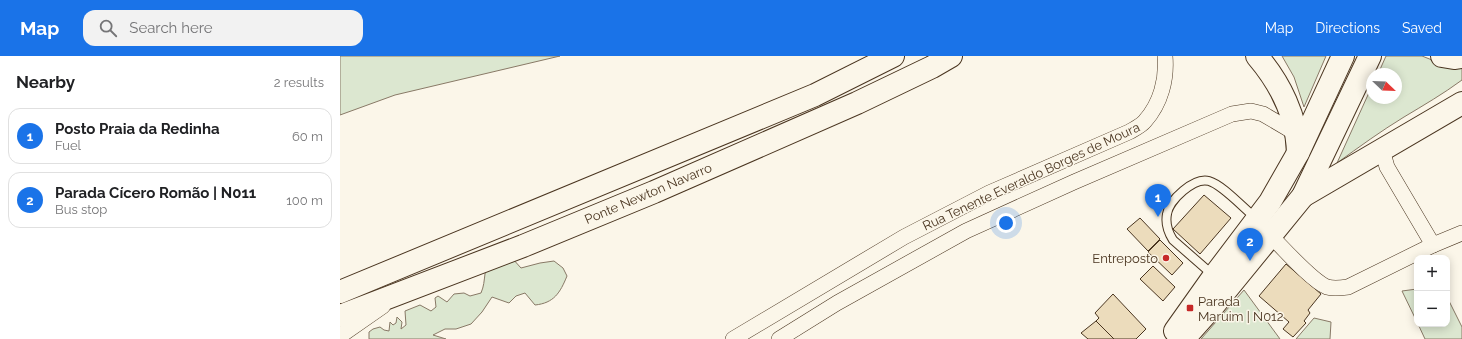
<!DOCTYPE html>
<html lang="en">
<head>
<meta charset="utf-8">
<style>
  body { margin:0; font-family:Raleway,sans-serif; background:#f2f2f2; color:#202124 }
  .controls { position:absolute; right:12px; bottom:12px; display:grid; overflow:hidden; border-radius:8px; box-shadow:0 2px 10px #0003 }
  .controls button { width:36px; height:36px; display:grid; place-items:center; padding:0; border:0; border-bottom:1px solid #e0e0e0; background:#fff; color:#202124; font:20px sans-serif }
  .compass { position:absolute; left:1026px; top:12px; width:36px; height:36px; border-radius:50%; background:#fff; box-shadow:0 2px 10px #0003; rotate:113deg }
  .you { position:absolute; left:666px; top:167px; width:14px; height:14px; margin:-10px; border:3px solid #fff; border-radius:50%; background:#1a73e8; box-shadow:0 0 0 6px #1a73e833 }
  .badge { display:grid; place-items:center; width:26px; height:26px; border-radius:50%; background:#1a73e8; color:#fff; font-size:13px; font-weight:700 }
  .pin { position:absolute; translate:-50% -33px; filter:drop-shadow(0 1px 2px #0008) }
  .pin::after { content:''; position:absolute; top:21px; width:14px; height:12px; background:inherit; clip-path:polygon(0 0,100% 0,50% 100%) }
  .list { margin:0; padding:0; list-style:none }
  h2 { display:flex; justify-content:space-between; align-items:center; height:52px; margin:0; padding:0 16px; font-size:17px }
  h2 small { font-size:13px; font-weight:400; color:#757577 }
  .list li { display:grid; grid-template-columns:26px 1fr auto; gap:12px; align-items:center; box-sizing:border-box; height:56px; margin:0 8px 8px; padding:0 8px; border:1px solid #e0e0e0; border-radius:12px }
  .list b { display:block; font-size:15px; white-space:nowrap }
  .list p { margin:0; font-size:13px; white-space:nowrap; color:#757577 }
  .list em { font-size:13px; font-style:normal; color:#757577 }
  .icon { flex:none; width:22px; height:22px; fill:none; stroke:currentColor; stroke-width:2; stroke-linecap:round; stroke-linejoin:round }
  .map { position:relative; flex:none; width:1122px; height:283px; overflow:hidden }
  header { display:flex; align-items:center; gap:24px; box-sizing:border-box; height:56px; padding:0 20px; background:#1a73e8; color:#fff }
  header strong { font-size:19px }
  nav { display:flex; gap:22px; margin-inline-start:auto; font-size:14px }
  .search { width:280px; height:36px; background:#f2f2f2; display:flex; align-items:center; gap:10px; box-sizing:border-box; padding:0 14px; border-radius:12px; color:#757577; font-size:15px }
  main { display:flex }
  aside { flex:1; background:#fff }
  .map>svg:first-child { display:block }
</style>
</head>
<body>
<header>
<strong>Map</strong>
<div class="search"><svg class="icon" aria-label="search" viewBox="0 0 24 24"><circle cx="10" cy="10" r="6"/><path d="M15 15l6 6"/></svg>Search here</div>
<nav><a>Map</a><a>Directions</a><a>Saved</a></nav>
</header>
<main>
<aside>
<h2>Nearby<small>2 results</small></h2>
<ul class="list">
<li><span class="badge">1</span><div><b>Posto Praia da Redinha</b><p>Fuel</p></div><em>60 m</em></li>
<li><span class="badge">2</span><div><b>Parada Cícero Romão | N011</b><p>Bus stop</p></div><em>100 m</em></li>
</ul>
</aside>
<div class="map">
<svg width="1122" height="283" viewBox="0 0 1122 283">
  <rect width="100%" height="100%" fill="#fbf6e9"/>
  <g fill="#dce7d0" stroke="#887966">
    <path d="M0,0h220l-165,39 -55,20z"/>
    <path d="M942,0h44l-22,51 -10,-30z"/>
    <path d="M1046,0h36l15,6 25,5v13c-19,14 -38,25 -58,37 -23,14 -45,30 -67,46l35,-77v12h24v-24h-18z"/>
    <path d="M172,202l9,10 19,-5 14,-2 9,7 4,8c-7,17 -13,27 -32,29l-10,-12 -9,3 -7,7 -17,-6 -10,15 -11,12 -15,5h-11l-12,6 13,4h-77v-7l4,-3 7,-2 4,3 5,1 1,-9 3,3 3,-2 1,-6 5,5 -1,7 5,-4 -1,-14 15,-6 11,6 5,-4 -1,-9 3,-2 9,6 7,-8 10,-1 6,3 11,-3c3,-7 3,-12 4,-19 1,-10 18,-13 27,-16z"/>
    <path d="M1077,233v33l-15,-31z"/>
    <path d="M904,234l36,49h-79z"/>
    <path d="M1107,241l15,30v12h-37l-7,-15h29z"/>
    <path d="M974,262l17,4 -1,17h-34z"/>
  </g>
  <g fill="#ecdcbc" stroke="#4a3520">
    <path d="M864,139l27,23 -31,36 -27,-25z"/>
    <path d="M800,162l20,21 -12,12 -21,-22z"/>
    <path d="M820,184l23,23 -11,12 -24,-23z"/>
    <path d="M946,208l35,30 -13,16 2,3 -6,8 2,2 -13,14 -10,-8 6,-7 -30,-26z"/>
    <path d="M813,210l22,21 -12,14 -23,-22z"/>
    <path d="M773,238l33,35 -10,10h-22l-18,-18 3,-3 -4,-5z"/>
    <path d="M756,265l18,18h-26l-7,-6z"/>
  </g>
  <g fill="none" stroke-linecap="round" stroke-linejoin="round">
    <defs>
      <path id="service" d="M873,219l-40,-35c-5,-8 -8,-16 -6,-26 2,-14 27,-37 42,-33 14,4 35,28 48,38"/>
      <g id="minor">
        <path d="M1040,95l5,9 2,7 46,78"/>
        <path d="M930,179c13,13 42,46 57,52 7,2 14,1 21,0l85,-42 29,-12"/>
        <path d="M0,280l43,-30"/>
        <path d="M393,283l171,-102 85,-44 140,-61c5,-3 12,-6 16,-11 16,-18 22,-42 20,-65"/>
        <path d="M439,283l58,-36 129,-72 108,-49 158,-68 19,-3 12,3 34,20"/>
      </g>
      <g id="secondary">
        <path d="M835,275l39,-55 56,-74 28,-49 45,-97"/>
        <path d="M841,283l8,-6 25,-28 89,-109 67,-140"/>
      </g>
      <g id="primary">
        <path d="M917,0c23,27 40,61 41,97"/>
        <path d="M1102,0l12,2 8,-1"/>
        <path d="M963,140l159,-93"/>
        <path d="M0,236l475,-197 78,-39"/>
        <path d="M0,260l183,-70 131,-54 203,-89 75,-36 19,-11"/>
      </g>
    </defs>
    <use href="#service" stroke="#4a3520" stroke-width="10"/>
    <use href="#minor" stroke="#4a3520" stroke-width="16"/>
    <use href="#secondary" stroke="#4a3520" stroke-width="24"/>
    <use href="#primary" stroke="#4a3520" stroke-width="24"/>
    <use href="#service" stroke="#fbf6e9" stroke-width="8"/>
    <use href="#minor" stroke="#fbf6e9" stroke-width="15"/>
    <use href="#secondary" stroke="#fbf6e9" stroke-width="22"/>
    <use href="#primary" stroke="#fbf6e9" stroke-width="22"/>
  </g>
  <g fill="#c62828" stroke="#fbf6e9" stroke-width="1.5">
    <circle cx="826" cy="202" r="4"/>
    <rect x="846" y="248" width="8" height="8" rx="2"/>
  </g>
  <g text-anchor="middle" stroke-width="3" stroke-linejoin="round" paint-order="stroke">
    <g font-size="13" fill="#4a3520" stroke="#fbf6e9">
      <text transform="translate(691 120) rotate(-25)" y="5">Rua Tenente Everaldo Borges de Moura</text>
      <text transform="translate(308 137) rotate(-23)" y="5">Ponte Newton Navarro</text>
    </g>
    <g font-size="13" fill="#4a3520" stroke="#fbf6e9" text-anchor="end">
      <text x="818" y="207">Entreposto</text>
      <text x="858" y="250" text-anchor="start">Parada<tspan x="858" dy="15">Maruim | N012</tspan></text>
    </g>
  </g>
</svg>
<div class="controls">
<button>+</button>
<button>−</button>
</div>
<svg class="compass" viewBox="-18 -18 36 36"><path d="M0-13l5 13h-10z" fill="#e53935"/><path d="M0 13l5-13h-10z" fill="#757577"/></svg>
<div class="you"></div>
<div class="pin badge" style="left:818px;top:161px">1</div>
<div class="pin badge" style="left:910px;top:205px">2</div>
</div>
</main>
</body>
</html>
